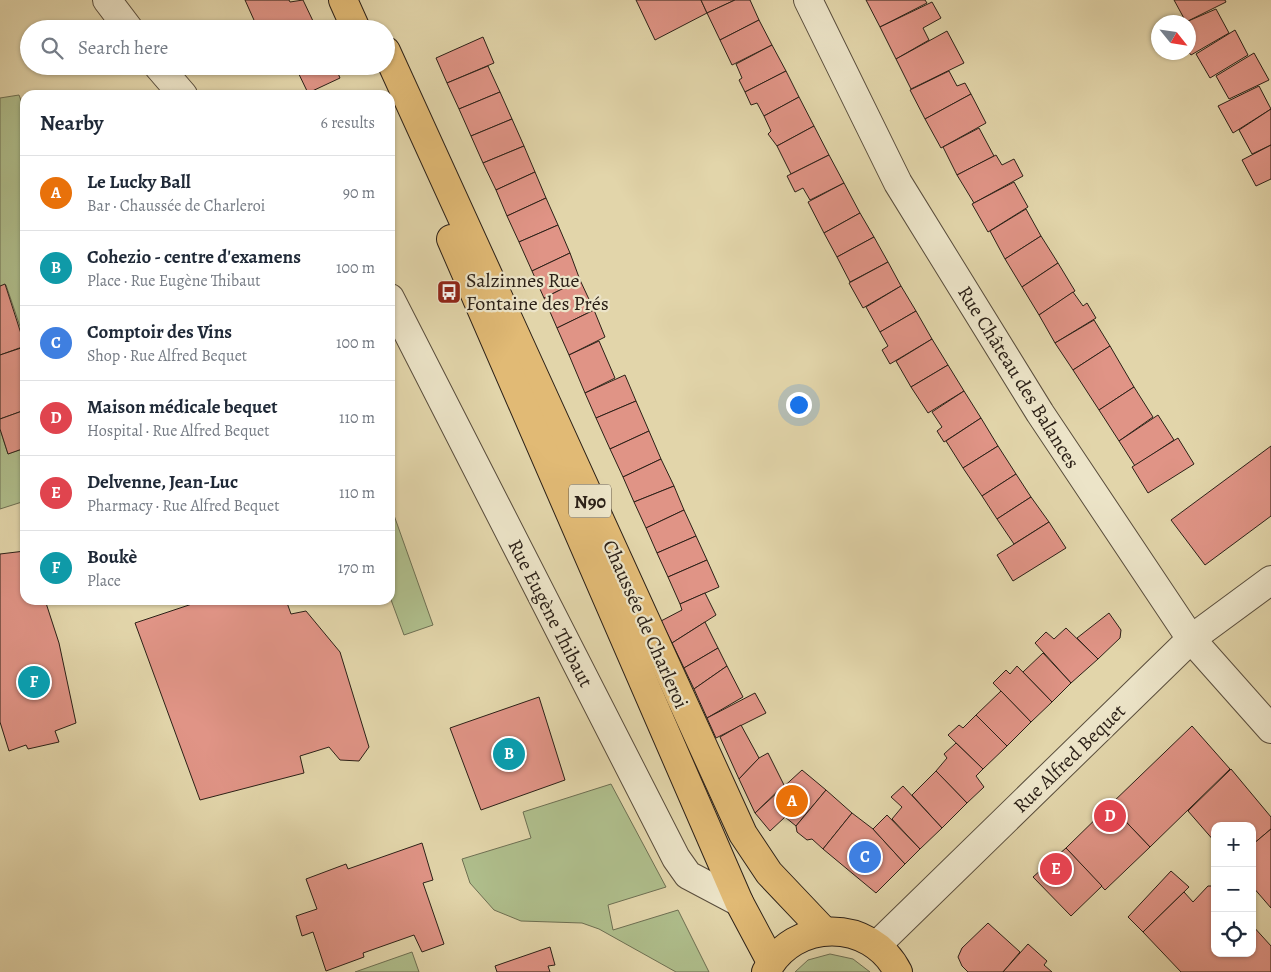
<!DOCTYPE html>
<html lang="en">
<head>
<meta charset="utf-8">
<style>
  body { margin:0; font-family:Alegreya,serif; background:#f6f6f7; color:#1f2937 }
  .controls { position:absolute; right:15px; bottom:15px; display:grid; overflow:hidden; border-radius:10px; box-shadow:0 1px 4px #0004 }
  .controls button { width:45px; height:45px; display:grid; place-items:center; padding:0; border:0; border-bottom:1px solid #e0e1e3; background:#fff; color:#1f2937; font:25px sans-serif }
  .compass { position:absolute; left:1151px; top:15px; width:45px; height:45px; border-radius:50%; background:#fff; box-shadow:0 1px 4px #0004; rotate:120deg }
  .you { position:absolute; left:798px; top:404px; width:18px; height:18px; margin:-12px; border:4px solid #fff; border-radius:50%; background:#1a73e8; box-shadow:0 0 0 8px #1a73e833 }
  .badge { display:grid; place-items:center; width:32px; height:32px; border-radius:50%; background:#2563eb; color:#fff; font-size:16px; font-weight:700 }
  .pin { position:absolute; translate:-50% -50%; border:2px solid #fff; box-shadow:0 1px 5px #0006 }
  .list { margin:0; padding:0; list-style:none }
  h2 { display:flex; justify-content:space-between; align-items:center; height:65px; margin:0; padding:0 20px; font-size:21px }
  h2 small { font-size:16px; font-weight:400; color:#747a83 }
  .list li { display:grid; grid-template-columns:32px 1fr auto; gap:15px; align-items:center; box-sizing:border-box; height:75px; padding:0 20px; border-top:1px solid #e0e1e3 }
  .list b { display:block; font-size:19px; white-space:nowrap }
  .list p { margin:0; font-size:16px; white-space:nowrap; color:#747a83 }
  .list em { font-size:16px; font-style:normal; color:#747a83 }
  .icon { flex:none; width:28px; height:28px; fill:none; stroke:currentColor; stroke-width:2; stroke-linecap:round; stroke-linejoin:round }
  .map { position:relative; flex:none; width:1271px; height:972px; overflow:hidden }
  .search { position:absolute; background:#fff; box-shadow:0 1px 4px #0004; left:20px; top:20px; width:375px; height:55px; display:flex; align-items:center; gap:12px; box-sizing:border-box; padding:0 18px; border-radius:28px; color:#747a83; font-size:19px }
  .panel { position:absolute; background:#fff; box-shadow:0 1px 4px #0004; left:20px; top:90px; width:375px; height:515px; border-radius:15px }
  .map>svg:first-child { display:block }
</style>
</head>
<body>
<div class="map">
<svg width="1271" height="972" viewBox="0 0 1271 972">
  <rect width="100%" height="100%" fill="#e2d5aa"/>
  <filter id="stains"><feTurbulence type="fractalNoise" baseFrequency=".004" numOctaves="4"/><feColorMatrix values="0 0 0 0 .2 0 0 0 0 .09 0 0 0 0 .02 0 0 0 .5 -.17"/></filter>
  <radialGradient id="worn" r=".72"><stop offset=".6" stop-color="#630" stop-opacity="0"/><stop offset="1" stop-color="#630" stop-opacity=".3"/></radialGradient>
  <g fill="#afbe8c" stroke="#6d6f52">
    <path d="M19,95l6,16v230l-19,-56 -6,1v-188z"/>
    <path d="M0,429l8,25 17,-6v53l-25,8z"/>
    <path d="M390,504l43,121 -29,10 -14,-38z"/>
    <path d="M611,784l55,103 -58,18 5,25 65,-20 31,62h-33l-77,-43 -17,-6 -61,-2 -27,-11 -24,-27 -8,-24 69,-21 -8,-26z"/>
    <path d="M412,952l7,20h-64z"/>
    <path d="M830,954l23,5 17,13h-75l13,-12z"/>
  </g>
  <g fill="#e09486" stroke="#2b2017">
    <path d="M245,0h44l1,2 13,-2 10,21 -23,8h-32z"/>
    <path d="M636,0h65l6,13 -52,27z"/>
    <path d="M701,0h34l-28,13z"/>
    <path d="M735,0h15l9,20 -39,20 -13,-27z"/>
    <path d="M866,0h59l2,3 -47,24z"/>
    <path d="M1174,0h51l1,2 -40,20z"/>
    <path d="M932,2l9,16 -18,10 6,12 -33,19 -16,-32z"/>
    <path d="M1216,9l13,24 -38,22 -3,-4v-29h-2z"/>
    <path d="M759,20l13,25 -40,20 -12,-25z"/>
    <path d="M313,21l4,8h-27z"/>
    <path d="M1235,30l13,25 -38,23 -14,-24z"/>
    <path d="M947,31l17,32 -53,26 -15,-30z"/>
    <path d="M483,37l11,26 -47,20 -11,-25z"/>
    <path d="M772,45l14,26 -41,21 -6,-12 3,-2 -6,-14z"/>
    <path d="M1254,53l15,27 -40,19 -13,-23z"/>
    <path d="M295,66h40l5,12 -32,15z"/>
    <path d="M488,66l12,26 -41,17 -12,-26z"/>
    <path d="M786,71l13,26 -35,19 -7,-13 -6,2 -6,-13z"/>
    <path d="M949,71l8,15 8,-3 6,11 -46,25 -15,-29z"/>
    <path d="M1259,86l12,23 -38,24 -15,-27z"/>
    <path d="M500,92l12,27 -41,17 -12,-27z"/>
    <path d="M971,94l15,29 -45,25 -16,-29z"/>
    <path d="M799,97l15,29 -37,20 -9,-12 3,-3 -7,-15z"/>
    <path d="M1271,109v36l-19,9 -13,-24z"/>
    <path d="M512,119l12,27 -41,17 -12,-27z"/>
    <path d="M814,126l15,29 -38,19 -14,-28z"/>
    <path d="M979,128l15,28 -37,19 -14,-28z"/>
    <path d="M1271,145v34l-15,7 -14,-26z"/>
    <path d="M524,146l11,26 -39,18 -13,-27z"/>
    <path d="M829,155l15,28 -34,17 -7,-12 -8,4 -8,-16z"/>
    <path d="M996,155l6,10 12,-6 9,17 -49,27 -17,-28z"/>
    <path d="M535,172l11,26 -39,18 -11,-26z"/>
    <path d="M1014,182l14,25 -40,25 -16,-28z"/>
    <path d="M844,183l16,30 -36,20 -16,-31z"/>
    <path d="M546,198l12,27 -39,17 -12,-26z"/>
    <path d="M1026,209l15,27 -36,23 -15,-28z"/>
    <path d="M860,213l14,24 -37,20 -13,-24z"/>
    <path d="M558,225l12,28 -38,18 -13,-29z"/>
    <path d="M1041,236l17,27 -36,24 -17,-28z"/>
    <path d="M874,237l14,25 -38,20 -13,-25z"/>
    <path d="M570,253l10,27 -36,18 -12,-27z"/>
    <path d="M888,262l13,24 -38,22 -14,-25z"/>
    <path d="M1058,263l17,28 -36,24 -17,-28z"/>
    <path d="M580,280l14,30 -37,18 -13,-30z"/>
    <path d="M5,284l20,62 -25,9v-69z"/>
    <path d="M901,286l15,25 -36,21 -14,-25z"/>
    <path d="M1073,292l10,14 4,-3 9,15 -41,25 -16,-28z"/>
    <path d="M594,310l11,27 -36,18 -12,-27z"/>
    <path d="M916,311l16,28 -42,25 -8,-14 6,-4 -8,-14z"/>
    <path d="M1094,320l16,26 -37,24 -18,-27z"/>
    <path d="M932,339l16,26 -37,22 -15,-26z"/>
    <path d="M599,341l16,37 -30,15 -16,-38z"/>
    <path d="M1110,346l24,41 -35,23 -26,-40z"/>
    <path d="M21,348l4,11v51l-25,9v-64z"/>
    <path d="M948,365l16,26 -36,22 -17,-26z"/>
    <path d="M625,375l11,26 -40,17 -11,-25z"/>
    <path d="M1134,387l19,30 -34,24 -20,-31z"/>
    <path d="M964,391l17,27 -37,24 -7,-11 5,-4 -10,-15z"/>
    <path d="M636,401l13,30 -39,18 -14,-31z"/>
    <path d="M25,410v38l-17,6 -8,-25v-10z"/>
    <path d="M1158,415l16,25 -39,26 -16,-25z"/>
    <path d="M981,418l17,28 -35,22 -17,-27z"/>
    <path d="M649,431l12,28 -38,18 -13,-28z"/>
    <path d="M1178,438l16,26 -46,29 -16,-26z"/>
    <path d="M998,446l18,28 -34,22 -19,-28z"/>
    <path d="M1271,446v70l-66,49 -34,-45z"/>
    <path d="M661,459l13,27 -40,16 -11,-25z"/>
    <path d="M1016,474l15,23 -34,22 -15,-23z"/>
    <path d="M674,486l10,24 -38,18 -12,-26z"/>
    <path d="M1031,497l18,25 -35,22 -17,-25z"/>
    <path d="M684,510l12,26 -39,17 -11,-25z"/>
    <path d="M1049,522l17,26 -53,33 -16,-26z"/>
    <path d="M696,536l11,24 -39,17 -11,-24z"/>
    <path d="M25,551v49h20l14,43 17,80 -21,8 4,11 -31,7 -2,-4 -17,6 -9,-29v-168z"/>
    <path d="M707,560l12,27 -39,17 -12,-27z"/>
    <path d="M705,593l11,22 -44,28 -11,-22 21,-11 -2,-6z"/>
    <path d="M204,600h82l5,14 15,-3 34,41 29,95 -10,14 -19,-1 -11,-13 -29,9 4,17 -104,27 -65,-177z"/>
    <path d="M1109,613l12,17 -1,8 -22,21 -21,-21z"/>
    <path d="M705,622l13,26 -34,20 -12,-25z"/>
    <path d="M1066,628l32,31 -27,24 -36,-40 11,-11 8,7z"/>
    <path d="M718,648l9,18 -33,23 -10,-21z"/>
    <path d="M1043,653l28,30 -19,19 -29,-30z"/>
    <path d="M727,666l16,31 -36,21 -13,-29z"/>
    <path d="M1017,666l35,36 -21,20 -38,-39 13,-13 4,4z"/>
    <path d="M1001,691l30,31 -24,24 -31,-31z"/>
    <path d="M755,693l11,20 -50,25 -9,-20z"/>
    <path d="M539,697l26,83 -84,30 -31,-82z"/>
    <path d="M976,715l31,31 -24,23 -35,-34 11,-10 4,3z"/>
    <path d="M741,725l18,33 -20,21 -19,-42z"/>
    <path d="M1192,726l38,43 -80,78 -40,-42z"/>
    <path d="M956,743l27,26 -7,7 8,11 -17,16 -31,-32 11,-13 -3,-4z"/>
    <path d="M768,753l16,32 -29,28 -16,-34 20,-21z"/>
    <path d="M1231,769l40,48v12l-19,16v-19h-37v16l-27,-31z"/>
    <path d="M802,770l24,20 -30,36 -11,-9 -15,14 -15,-18z"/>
    <path d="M936,771l31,32 -25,25 -30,-33z"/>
    <path d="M903,786l39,42 -22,21 -28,-30 10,-12 -11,-10z"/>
    <path d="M826,790l26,23 -29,36 -11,-10 -5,1 -10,-8 -1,-6z"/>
    <path d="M1110,805l40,42 -45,43 -39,-42z"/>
    <path d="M852,813l21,16 32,35 -29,29 -53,-44z"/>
    <path d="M887,815l33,34 -15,15 -32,-35z"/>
    <path d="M1271,829v79l-19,-22v-41z"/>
    <path d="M422,843l11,37 -10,3 21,61 -22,8 -8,-17 -51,18 1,4 -38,14 -13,-39 -11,4 -6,-20 21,-7 -11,-30 40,-15 2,5z"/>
    <path d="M1066,848l36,38 -31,30 -38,-39z"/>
    <path d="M1171,871l18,16 -46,45 -15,-15z"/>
    <path d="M1208,886h7v67h37v-28l19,21v26h-90l-38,-40 41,-40 9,10z"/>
    <path d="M988,923l32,29 -17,20h-35l-6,-6 -4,-9 4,-9z"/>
    <path d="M1028,944l19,17 -3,4 8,7h-49z"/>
    <path d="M550,947l5,18 -7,1 2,6h-53l-2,-6z"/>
  </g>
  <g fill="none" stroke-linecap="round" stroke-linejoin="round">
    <defs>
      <g id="minor">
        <path d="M107,0l22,29"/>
        <path d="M808,0l90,183 142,230 151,226 80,90"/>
        <path d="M158,66l25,29"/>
        <path d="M390,298l286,560 12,17 51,27"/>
        <path d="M877,945l314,-306 80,-59"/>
      </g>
      <g id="primary">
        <path d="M343,0l13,29"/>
        <path d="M386,51l357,783 26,39 55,58"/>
        <path d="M451,239l288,663 32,60"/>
        <path d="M766,972c27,-54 105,-54 132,0"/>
      </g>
    </defs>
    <use href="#minor" stroke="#594d3c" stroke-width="30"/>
    <use href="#primary" stroke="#2b2017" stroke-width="30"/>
    <use href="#minor" stroke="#ece4c8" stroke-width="28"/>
    <use href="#primary" stroke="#e1ba75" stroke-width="28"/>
  </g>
  <defs>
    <symbol id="bus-square" viewBox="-11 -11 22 22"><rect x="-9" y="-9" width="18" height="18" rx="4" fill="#8f2418" stroke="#ece4c8"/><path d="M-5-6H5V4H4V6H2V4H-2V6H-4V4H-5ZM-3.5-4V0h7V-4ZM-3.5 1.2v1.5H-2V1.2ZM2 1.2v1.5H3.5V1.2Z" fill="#fff"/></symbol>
  </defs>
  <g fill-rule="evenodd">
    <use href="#bus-square" x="435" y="278" width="28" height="28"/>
  </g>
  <g text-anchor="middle" stroke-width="4.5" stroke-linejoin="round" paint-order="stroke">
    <rect fill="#ece4c8" stroke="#655b4c" stroke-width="1" x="569" y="484.5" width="42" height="33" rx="4"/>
    <g font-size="19" font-weight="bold" fill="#2b2017">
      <text x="590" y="508">N90</text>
    </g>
    <g font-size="20" fill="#2b2017" stroke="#ece4c8" text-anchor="start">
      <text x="466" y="287">Salzinnes Rue<tspan x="466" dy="23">Fontaine des Prés</tspan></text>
    </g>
    <g font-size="20" fill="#2b2017" stroke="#ece4c8">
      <text transform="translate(1019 377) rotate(58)" y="7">Rue Château des Balances</text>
      <text transform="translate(551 613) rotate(63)" y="7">Rue Eugène Thibaut</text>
      <text transform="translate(646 624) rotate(66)" y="7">Chaussée de Charleroi</text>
      <text transform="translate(1069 758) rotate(-44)" y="7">Rue Alfred Bequet</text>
    </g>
  </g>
  <rect width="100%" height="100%" filter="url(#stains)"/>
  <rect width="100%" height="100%" fill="url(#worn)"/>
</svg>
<div class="controls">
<button>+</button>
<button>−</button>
<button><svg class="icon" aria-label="locate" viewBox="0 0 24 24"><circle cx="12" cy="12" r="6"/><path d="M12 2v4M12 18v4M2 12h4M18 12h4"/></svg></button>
</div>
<svg class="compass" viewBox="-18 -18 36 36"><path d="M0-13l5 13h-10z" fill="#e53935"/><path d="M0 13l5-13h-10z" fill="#747a83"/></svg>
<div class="you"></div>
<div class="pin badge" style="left:792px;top:801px;background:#e8710a">A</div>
<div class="pin badge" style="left:509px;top:754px;background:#0f9aa8">B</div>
<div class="pin badge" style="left:865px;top:857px;background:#3f7fe0">C</div>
<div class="pin badge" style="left:1110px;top:816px;background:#e0444e">D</div>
<div class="pin badge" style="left:1056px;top:869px;background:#e0444e">E</div>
<div class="pin badge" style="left:34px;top:682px;background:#0f9aa8">F</div>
<div class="search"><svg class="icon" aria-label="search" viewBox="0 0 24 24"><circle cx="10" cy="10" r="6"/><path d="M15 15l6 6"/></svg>Search here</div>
<section class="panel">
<h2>Nearby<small>6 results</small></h2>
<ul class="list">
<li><span class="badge" style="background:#e8710a">A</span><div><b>Le Lucky Ball</b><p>Bar · Chaussée de Charleroi</p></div><em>90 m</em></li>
<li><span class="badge" style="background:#0f9aa8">B</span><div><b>Cohezio - centre d'examens</b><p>Place · Rue Eugène Thibaut</p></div><em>100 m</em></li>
<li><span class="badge" style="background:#3f7fe0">C</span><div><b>Comptoir des Vins</b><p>Shop · Rue Alfred Bequet</p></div><em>100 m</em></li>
<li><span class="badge" style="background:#e0444e">D</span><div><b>Maison médicale bequet</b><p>Hospital · Rue Alfred Bequet</p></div><em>110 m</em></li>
<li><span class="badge" style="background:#e0444e">E</span><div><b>Delvenne, Jean-Luc</b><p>Pharmacy · Rue Alfred Bequet</p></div><em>110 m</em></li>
<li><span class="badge" style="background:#0f9aa8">F</span><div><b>Boukè</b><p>Place</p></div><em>170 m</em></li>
</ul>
</section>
</div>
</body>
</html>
